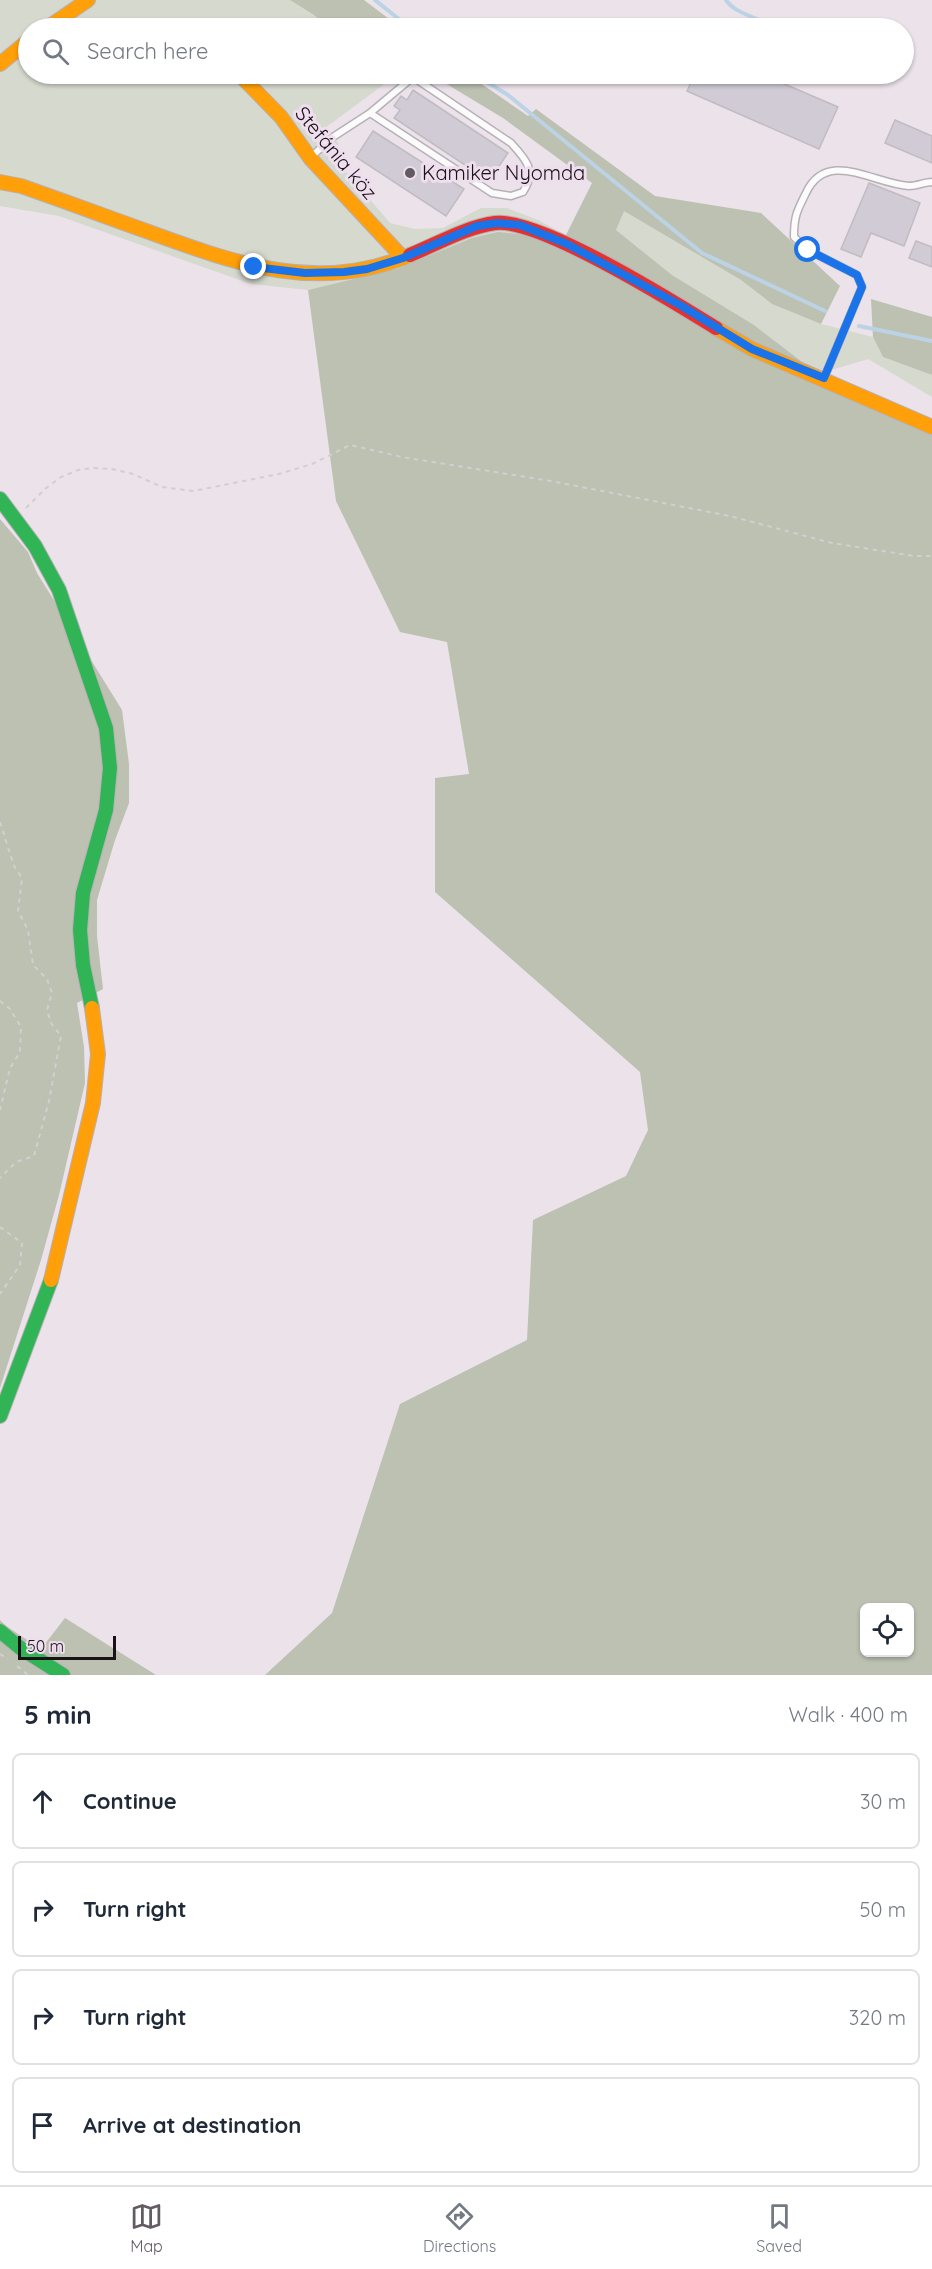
<!DOCTYPE html>
<html lang="en">
<head>
<meta charset="utf-8">
<style>
  body { margin:0; font-family:Quicksand,sans-serif; background:#f2f2f3; color:#1f2937 }
  .controls { position:absolute; right:18px; bottom:18px; display:grid; overflow:hidden; border-radius:9px; box-shadow:0 2px 4px #0004 }
  .controls button { width:54px; height:54px; display:grid; place-items:center; padding:0; border:0; border-bottom:2px solid #e0e1e3; background:#fff; color:#1f2937; font:30px sans-serif }
  .scale { position:absolute; left:18px; bottom:15px; width:98px; box-sizing:border-box; padding-left:6px; border:3px solid #191318; border-top:0; font-size:16px; line-height:21px; white-space:nowrap; color:#191318; -webkit-text-stroke:4px #efdeee; paint-order:stroke }
  .stop { position:absolute; width:18px; height:18px; margin:-14px; border:4px solid #1a73e8; border-radius:50%; background:#fff }
  .stop.end { background:#1a73e8; border-color:#fff; box-shadow:0 2px 6px #0008 }
  .list { margin:0; padding:0; list-style:none }
  h2 { display:flex; justify-content:space-between; align-items:center; height:78px; margin:0; padding:0 24px; font-size:26px }
  h2 small { font-size:20px; font-weight:400; color:#747a83 }
  .list li { display:grid; grid-template-columns:39px 1fr auto; gap:18px; align-items:center; box-sizing:border-box; height:96px; margin:0 12px 12px; padding:0 12px; border:2px solid #e0e1e3; border-radius:9px }
  .list b { display:block; font-size:22px; white-space:nowrap }
  .list em { font-size:20px; font-style:normal; color:#747a83 }
  .icon { flex:none; width:33px; height:33px; fill:none; stroke:currentColor; stroke-width:2; stroke-linecap:round; stroke-linejoin:round }
  .map { position:relative; flex:none; width:932px; height:1675px; overflow:hidden }
  .search { position:absolute; background:#fff; box-shadow:0 2px 4px #0004; left:18px; right:18px; top:18px; height:66px; display:flex; align-items:center; gap:15px; box-sizing:border-box; padding:0 21px; border-radius:33px; color:#747a83; font-size:22px }
  .sheet { height:510px; background:#fff }
  nav { display:flex; justify-content:space-around; align-items:center; box-sizing:border-box; height:84px; border-top:2px solid #e0e1e3; background:#fff; font-size:16px; color:#747a83 }
  nav a { display:grid; justify-items:center; gap:3px }
  nav .on { color:#625b62 }
  .map>svg:first-child { display:block }
</style>
</head>
<body>
<div class="map">
<svg width="932" height="1675" viewBox="0 0 932 1675">
  <rect width="100%" height="100%" fill="#ebe2ea"/>
  <g fill="#d6d9ce">
    <path d="M0,0h290l24,15 14,13h-300v46h370l-73,54 14,16 -9,9 60,70 25,6 28,-1 38,-20h26l31,12 28,15 -167,33 -91,22 -57,-6 -192,-68 -59,-10z"/>
    <path d="M623,210l118,70 31,24 49,20 52,13 10,20 49,18v22l-64,-38 -50,15 -64,-49 -82,-50 -56,-45z"/>
  </g>
  <g fill="#bcc1b2" fill-rule="evenodd">
    <path d="M290,0h74l37,28h-73l-14,-13z"/>
    <path d="M430,74h37l61,42 8,-7 119,87 106,17 79,73 -19,38 -49,-20 -31,-24 -117,-69 -8,19 56,45 82,50 64,49 114,59v1242h-667l67,-62 68,-209 127,-64 6,-120 93,-44 22,-46 -8,-58 -205,-180v-114l34,-4 -22,-132 -47,-10 -64,-131 -28,-211 91,-22 73,-30 26,-6 28,3h40l26,-52 -89,-65zM864,1608h46v44h-46z"/>
    <path d="M871,299l61,18v58l-49,-18 -10,-20z"/>
    <path d="M0,519l28,33 9,21 85,137 7,54v39l-14,37 -18,60v36l6,53 -26,14 7,44 1,36 -26,112 -18,65 -41,128z"/>
    <path d="M65,1618l91,57h-156v-55l6,6 35,23z"/>
  </g>
  <g fill="none" stroke-linecap="round" stroke-linejoin="round">
    <g stroke="#bbd3e5" stroke-width="4">
      <path d="M375,0l35,28"/>
      <path d="M726,0c11,16 32,15 44,28"/>
      <path d="M474,74l34,21 194,158 123,58"/>
      <path d="M863,74l18,3"/>
      <path d="M859,326l73,15"/>
    </g>
  </g>
  <g fill="#d0cbd5" stroke="#c0bcc2" stroke-width="1.5">
    <path d="M695,74h66l77,33 -19,42 -132,-58z"/>
    <path d="M413,90l95,63 -19,28 -95,-63 6,-8 -6,-4 7,-10 6,4z"/>
    <path d="M895,120l37,16v27l-47,-20z"/>
    <path d="M373,131l91,58 -18,27 -90,-59z"/>
    <path d="M869,183l51,20 -16,43 -33,-13 -10,24 -20,-8z"/>
    <path d="M916,241l16,6v20l-23,-9z"/>
  </g>
  <g fill="none" stroke-linecap="round" stroke-linejoin="round">
    <defs>
      <g id="lane">
        <path d="M311,157l22,-20 37,-24 122,80 19,3 12,-4c14,-21 3,-33 -12,-49l-98,-66 -43,36"/>
        <path d="M824,378l38,-91 -5,-12 -49,-25 -14,-13c0,-21 3,-26 12,-44 21,-45 68,-9 103,-7 8,0 16,-4 23,-4"/>
      </g>
      <g id="fast">
        <path d="M0,499l35,47 24,44 47,138 4,40 -4,42 -23,83 -3,37 3,35 9,43"/>
        <path d="M0,1416l51,-136"/>
        <path d="M0,1631l19,16 44,28"/>
      </g>
      <g id="slow">
        <path d="M47,28l41,-28"/>
        <path d="M0,64l28,-23"/>
        <path d="M239,74l42,43 29,41 93,100"/>
        <path d="M0,182l21,4c43,15 86,31 128,46 88,32 169,62 261,23"/>
        <path d="M716,328l36,21 180,78"/>
        <path d="M51,1280l42,-177 5,-49 -6,-46"/>
      </g>
      <path id="jam" d="M410,255c27,-11 56,-28 85,-32 45,-5 179,79 221,105"/>
    </defs>
    <use href="#lane" stroke="#b7b0b7" stroke-width="9"/>
    <use href="#fast" stroke="#b7b0b7" stroke-width="16"/>
    <use href="#slow" stroke="#b7b0b7" stroke-width="16"/>
    <use href="#jam" stroke="#b7b0b7" stroke-width="16"/>
    <g stroke="#d2cfd1" stroke-width="2" stroke-dasharray="4.5 4.5" stroke-linecap="butt">
      <path d="M26,508l19,-19 16,-12 17,-7 15,-2 19,1 21,5 29,13 31,4 86,-17 33,-10 38,-19 52,12 149,24 179,35 102,27 82,13h18"/>
      <path d="M0,822l14,44 8,12 -4,33 10,19 5,35 14,14 5,14 -5,17 4,13 10,13 -12,65 -15,55 -18,6 -16,16"/>
      <path d="M0,1001l10,8 11,18 -1,25 -10,16 -10,42"/>
      <path d="M0,1227l22,16 -2,22 -20,29"/>
      <path d="M0,1654l8,5"/>
      <path d="M17,1666l11,9"/>
    </g>
    <use href="#lane" stroke="#fcfbfc" stroke-width="6"/>
    <use href="#fast" stroke="#30b455" stroke-width="14"/>
    <use href="#slow" stroke="#ff9f0a" stroke-width="14"/>
    <use href="#jam" stroke="#e5322d" stroke-width="14"/>
  </g>
  <g fill="none" stroke-linecap="round" stroke-linejoin="round">
    <path stroke="#1a73e8" stroke-width="8" d="M254,267l51,6 39,-1 23,-3 36,-11 74,-32 20,-3 23,2 47,19 113,61 72,44 72,29 38,-91 -5,-12 -49,-25"/>
  </g>
  <circle fill="#625b62" stroke="#efdeee" stroke-width="2" cx="410" cy="173" r="6"/>
  <g text-anchor="middle" stroke-width="6" stroke-linejoin="round" paint-order="stroke">
    <g font-size="20" fill="#191318" stroke="#efdeee">
      <text transform="translate(336 153) rotate(50)" y="7">Stefánia köz</text>
    </g>
    <g font-size="20" fill="#191318" stroke="#efdeee" text-anchor="start">
      <text x="422" y="180">Kamiker Nyomda</text>
    </g>
  </g>
</svg>
<div class="controls">
<button><svg class="icon" aria-label="locate" viewBox="0 0 24 24"><circle cx="12" cy="12" r="6"/><path d="M12 2v4M12 18v4M2 12h4M18 12h4"/></svg></button>
</div>
<div class="scale">50 m</div>
<div class="stop" style="left:808px;top:250px"></div>
<div class="stop end" style="left:254px;top:267px"></div>
<div class="search"><svg class="icon" aria-label="search" viewBox="0 0 24 24"><circle cx="10" cy="10" r="6"/><path d="M15 15l6 6"/></svg>Search here</div>
</div>
<section class="sheet">
<h2>5 min<small>Walk · 400 m</small></h2>
<ul class="list">
<li><svg class="icon" aria-label="ahead" viewBox="0 0 24 24"><path d="M12 20V5M6 11l6-6 6 6"/></svg><div><b>Continue</b></div><em>30 m</em></li>
<li><svg class="icon" aria-label="right" viewBox="0 0 24 24"><path d="M7 20v-9h11M14 6l5 5-5 5"/></svg><div><b>Turn right</b></div><em>50 m</em></li>
<li><svg class="icon" aria-label="right" viewBox="0 0 24 24"><path d="M7 20v-9h11M14 6l5 5-5 5"/></svg><div><b>Turn right</b></div><em>320 m</em></li>
<li><svg class="icon" aria-label="arrive" viewBox="0 0 24 24"><path d="M6 21V4h12l-3 4 3 4H6"/></svg><div><b>Arrive at destination</b></div></li>
</ul>
</section>
<nav>
<a class="on"><svg class="icon" aria-label="map" viewBox="0 0 24 24"><path d="M3 6l6-2 6 2 6-2v14l-6 2-6-2-6 2zM9 4v14M15 6v14"/></svg>Map</a>
<a><svg class="icon" aria-label="directions" viewBox="0 0 24 24"><path d="M12 3l9 9-9 9-9-9zM9 14v-3h6M13 9l2 2-2 2"/></svg>Directions</a>
<a><svg class="icon" aria-label="saved" viewBox="0 0 24 24"><path d="M7 4h10v16l-5-4-5 4z"/></svg>Saved</a>
</nav>
</body>
</html>
